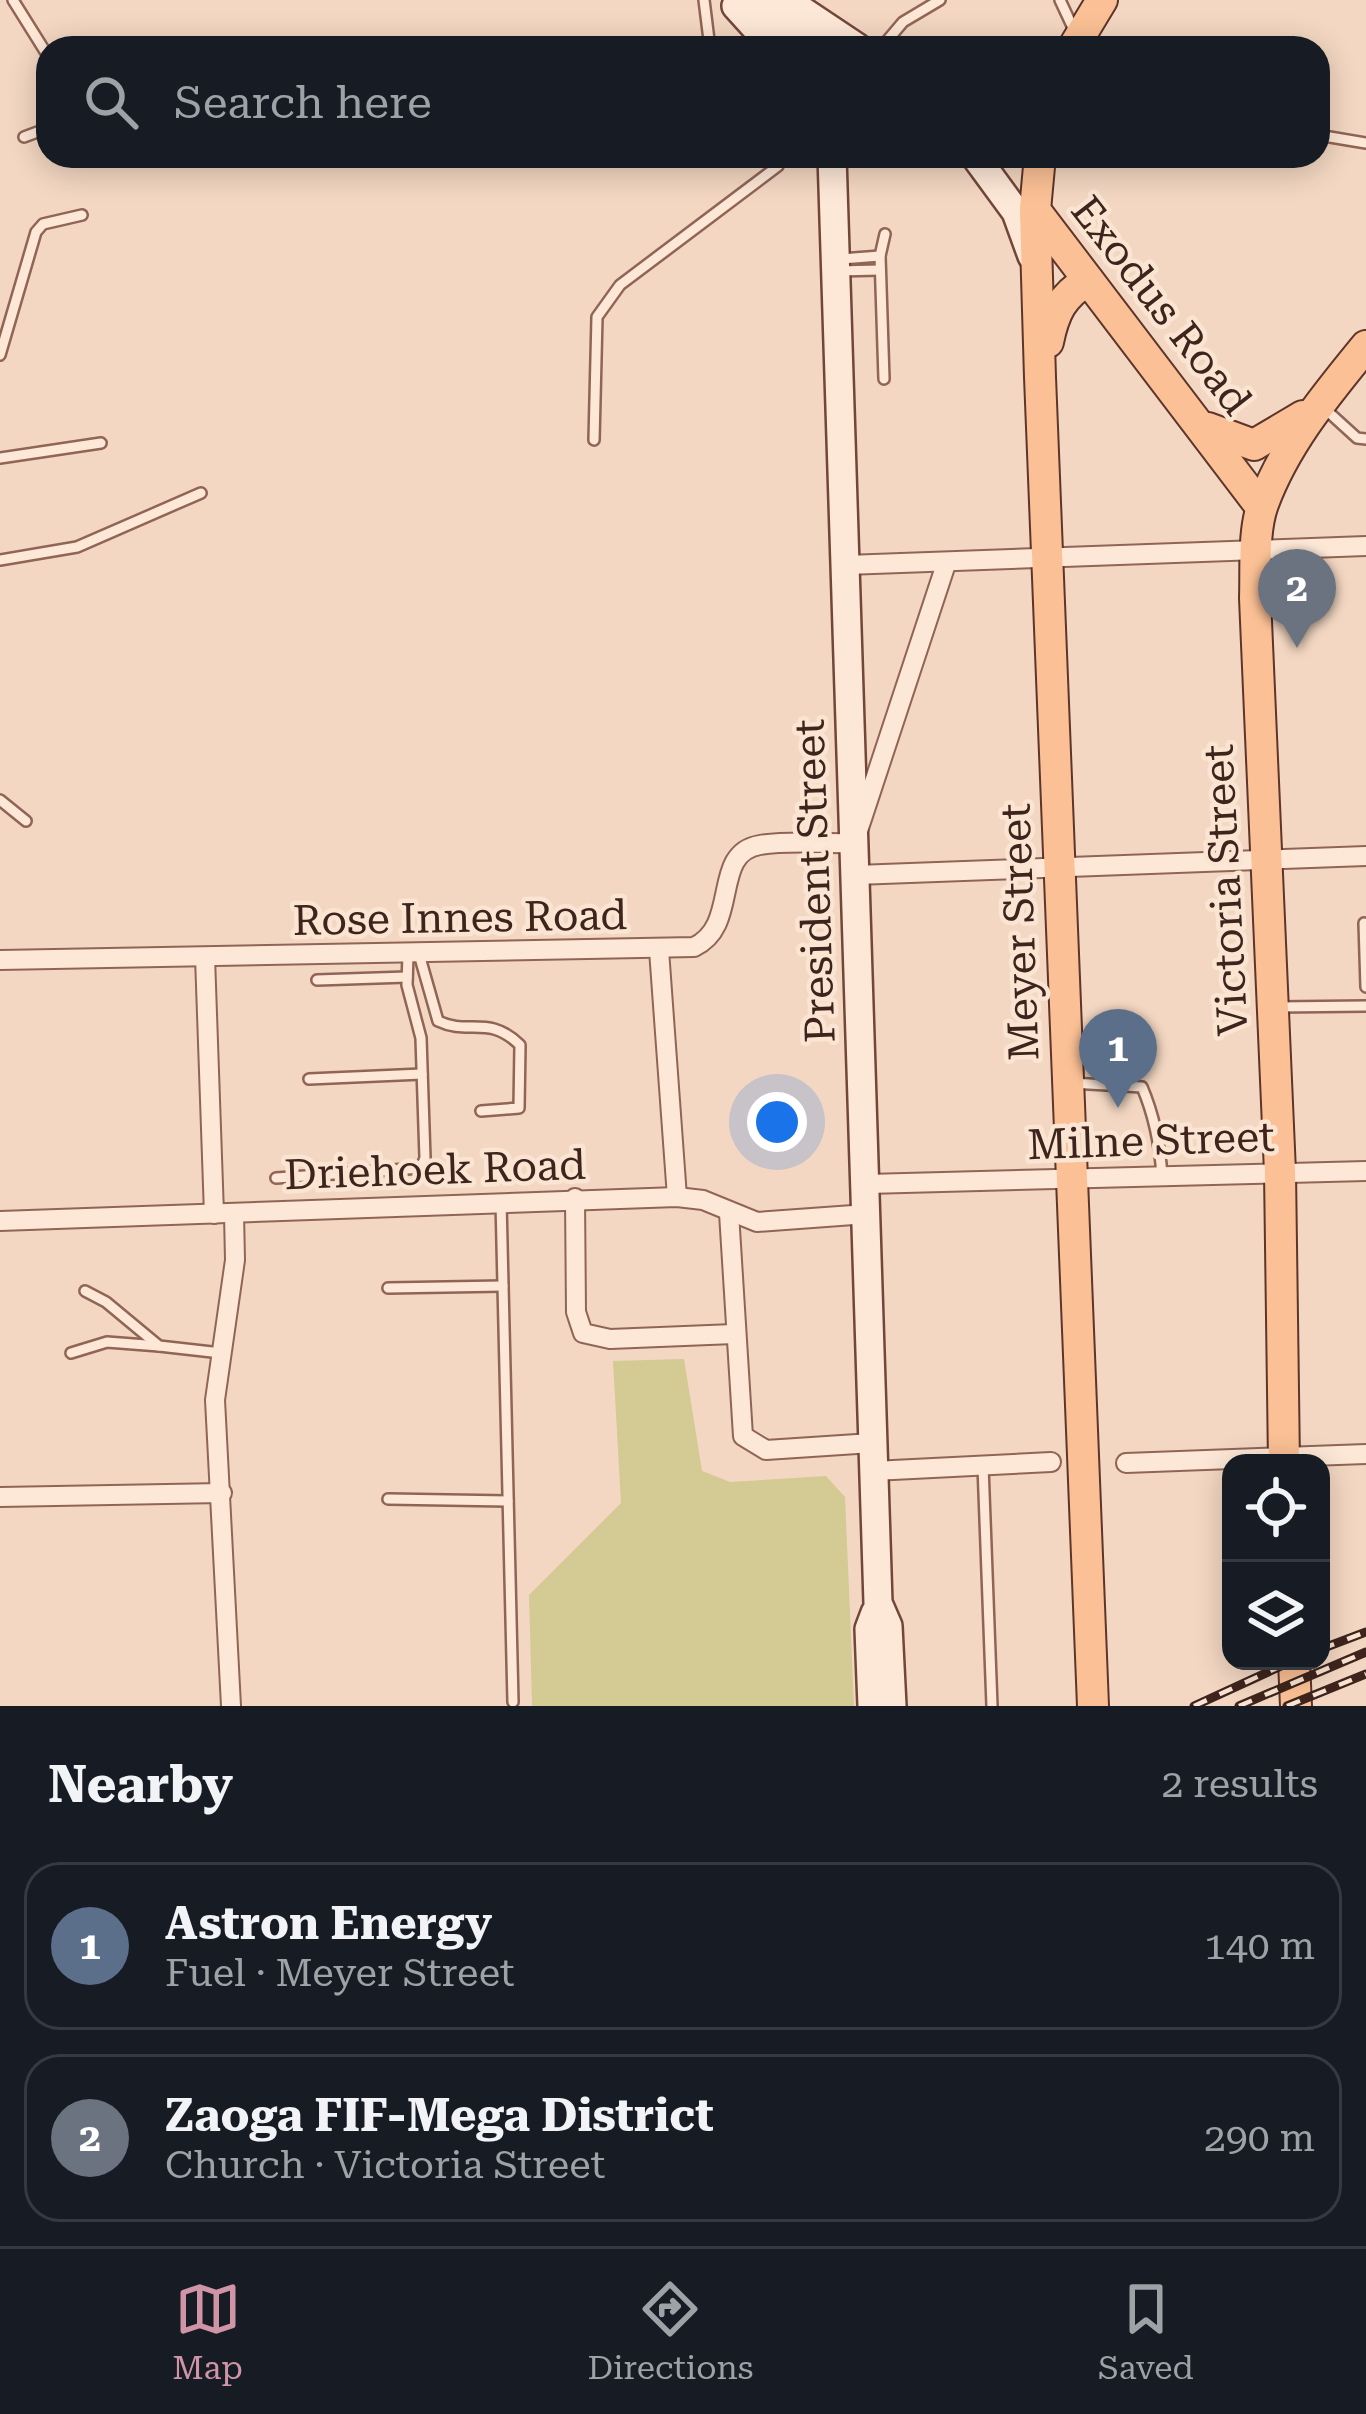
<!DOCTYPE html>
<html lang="en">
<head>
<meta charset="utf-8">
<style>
  body { margin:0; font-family:"Roboto Serif",serif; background:#242831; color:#f1f3f6 }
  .controls { position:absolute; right:36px; bottom:36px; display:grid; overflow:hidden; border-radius:24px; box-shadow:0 6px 30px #0003 }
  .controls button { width:108px; height:108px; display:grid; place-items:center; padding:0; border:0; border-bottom:3px solid #363941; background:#171b24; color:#f1f3f6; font:60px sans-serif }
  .you { position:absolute; left:777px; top:1122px; width:42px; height:42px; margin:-30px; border:9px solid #fff; border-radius:50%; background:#1a73e8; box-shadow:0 0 0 18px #1a73e833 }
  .badge { display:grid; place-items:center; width:78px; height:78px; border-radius:50%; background:#cf94a6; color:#fff; font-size:39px; font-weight:700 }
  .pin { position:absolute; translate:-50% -99px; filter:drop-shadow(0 3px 6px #0008) }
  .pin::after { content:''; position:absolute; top:63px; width:42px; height:36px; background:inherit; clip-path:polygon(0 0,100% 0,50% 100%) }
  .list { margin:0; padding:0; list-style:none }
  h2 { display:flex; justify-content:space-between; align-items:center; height:156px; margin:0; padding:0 48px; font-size:51px }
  h2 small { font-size:39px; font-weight:400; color:#9ea1a6 }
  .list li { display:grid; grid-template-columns:78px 1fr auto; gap:36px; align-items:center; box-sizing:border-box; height:168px; margin:0 24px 24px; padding:0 24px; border:3px solid #363941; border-radius:36px }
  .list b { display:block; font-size:45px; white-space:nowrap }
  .list p { margin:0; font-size:39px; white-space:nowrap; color:#9ea1a6 }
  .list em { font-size:39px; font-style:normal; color:#9ea1a6 }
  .icon { flex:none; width:66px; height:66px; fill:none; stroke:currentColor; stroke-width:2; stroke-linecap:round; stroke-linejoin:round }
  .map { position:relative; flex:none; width:1366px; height:1706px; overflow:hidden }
  .search { position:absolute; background:#171b24; box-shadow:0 6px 30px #0003; left:36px; right:36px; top:36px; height:132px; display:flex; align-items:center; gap:30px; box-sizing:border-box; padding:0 42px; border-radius:36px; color:#9ea1a6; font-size:45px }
  .sheet { height:540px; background:#171b24 }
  nav { display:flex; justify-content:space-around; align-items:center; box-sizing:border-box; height:168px; border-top:3px solid #363941; background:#171b24; font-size:33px; color:#9ea1a6 }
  nav a { display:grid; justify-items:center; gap:6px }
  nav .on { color:#cf94a6 }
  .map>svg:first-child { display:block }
</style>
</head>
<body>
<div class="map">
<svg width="1366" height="1706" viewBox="0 0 1366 1706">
  <rect width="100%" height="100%" fill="#f3d7c2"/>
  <path fill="#d3ca94" d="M684,1359l18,112 28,11 96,-6 19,21 9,209h-322l-3,-111 92,-92 -8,-142z"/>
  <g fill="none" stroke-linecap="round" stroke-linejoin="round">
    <defs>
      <g id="lane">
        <path d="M13,0l35,56"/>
        <path d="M704,0l6,48"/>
        <path d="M1060,0l14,30"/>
        <path d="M881,48l22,-26 37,-22"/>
        <path d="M1318,135l48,8"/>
        <path d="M24,137l24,-9"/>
        <path d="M841,259l39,-3"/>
        <path d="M837,271l43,-1"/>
        <path d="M0,355l36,-123 7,-8 39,-9"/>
        <path d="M884,379l-4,-123 5,-22"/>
        <path d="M1324,408l33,30 9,1"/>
        <path d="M594,440l3,-123 23,-32 158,-119 4,-10"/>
        <path d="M0,458l101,-15"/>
        <path d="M0,560l77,-13 124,-54"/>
        <path d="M0,800l26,21"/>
        <path d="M1364,923l2,64"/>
        <path d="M419,954l19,67c31,15 50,-7 82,24l-1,63 -38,3"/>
        <path d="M317,980l90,-3"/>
        <path d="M1278,1007l88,-1"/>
        <path d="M309,1079l113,-5"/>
        <path d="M1071,1083l71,4c12,28 18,58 20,89"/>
        <path d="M276,1178l145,-10 4,-10 -4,-120 -14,-53 1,-31"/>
        <path d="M501,1202l12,500"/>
        <path d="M388,1288l115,-2"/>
        <path d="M85,1291l21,11 53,44 62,7"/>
        <path d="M71,1353l36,-11 52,4"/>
        <path d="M983,1466l9,240"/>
        <path d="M388,1499l120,2"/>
      </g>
      <g id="street">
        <path d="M846,565l520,-19"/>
        <path d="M856,875l510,-19"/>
        <path d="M659,950l18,247"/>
        <path d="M205,957l9,257"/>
        <path d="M0,960l694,-13c47,-22 16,-94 66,-102 30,-5 64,-1 94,-2l92,-279"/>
        <path d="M867,1184l499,-13"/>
        <path d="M575,1198l1,114 7,21 27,6 124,-5"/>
        <path d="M729,1213l14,223 23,14 106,-7"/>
        <path d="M0,1221l677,-24 26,3 54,22 110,-8"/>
        <path d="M1126,1463l240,-9"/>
        <path d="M873,1471l178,-9"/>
        <path d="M0,1497l222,-4"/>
        <path d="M231,1706l-16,-306 20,-140 -1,-46"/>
      </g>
      <g id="secondary">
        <path d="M748,0l72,48"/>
        <path d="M786,0l72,48"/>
        <path d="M736,6l38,42"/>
        <path d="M832,156l46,1447 10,23 4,80"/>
        <path d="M975,156l41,56 16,44"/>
        <path d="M872,1706l-3,-77 6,-16"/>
      </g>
      <g id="primary">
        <path d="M1073,48l29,-48"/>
        <path d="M1040,156l-5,54 5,167 53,1329"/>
        <path d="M1035,210l226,297"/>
        <path d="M1048,342c6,-30 14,-46 40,-62"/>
        <path d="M1208,428l46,17 49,-29"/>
        <path d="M1284,1463l-4,-291 -25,-574c1,-29 -2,-67 8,-94 22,-60 63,-109 103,-158"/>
        <path d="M1294,1661l2,45"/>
      </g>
    </defs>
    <use href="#lane" stroke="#906556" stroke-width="14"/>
    <use href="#street" stroke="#906556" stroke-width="22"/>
    <use href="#secondary" stroke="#724739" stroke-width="32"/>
    <use href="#primary" stroke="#5d352b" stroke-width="34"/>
    <use href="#lane" stroke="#fde7d6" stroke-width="9"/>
    <use href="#street" stroke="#fde7d6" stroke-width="18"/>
    <use href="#secondary" stroke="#fde7d6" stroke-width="27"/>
    <use href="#primary" stroke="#fbc095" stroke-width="30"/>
    <defs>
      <g id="rail">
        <path d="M1321,1649l45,-17"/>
        <path d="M1194,1706l98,-45"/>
        <path d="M1239,1706l127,-54"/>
        <path d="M1287,1706l79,-32"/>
      </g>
    </defs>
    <use href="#rail" stroke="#3e241c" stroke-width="9"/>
    <use href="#rail" stroke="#fae4d2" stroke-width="4.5" stroke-dasharray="14" stroke-linecap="butt"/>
  </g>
  <g text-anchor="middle" stroke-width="9" stroke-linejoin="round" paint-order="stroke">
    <g font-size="42" fill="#3e241c" stroke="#fae4d2">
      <text transform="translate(1162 305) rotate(52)" y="15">Exodus Road</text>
      <text transform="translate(814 881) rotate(-92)" y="15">President Street</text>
      <text transform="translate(1225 890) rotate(-93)" y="15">Victoria Street</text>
      <text transform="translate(460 917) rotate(-1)" y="15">Rose Innes Road</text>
      <text transform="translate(1019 932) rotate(-92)" y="15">Meyer Street</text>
      <text transform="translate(1151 1140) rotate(-2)" y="15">Milne Street</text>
      <text transform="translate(435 1169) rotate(-2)" y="15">Driehoek Road</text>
    </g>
  </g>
</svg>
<div class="controls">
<button><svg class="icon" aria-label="locate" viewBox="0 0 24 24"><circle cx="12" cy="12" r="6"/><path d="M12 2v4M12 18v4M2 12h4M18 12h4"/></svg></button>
<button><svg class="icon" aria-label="layers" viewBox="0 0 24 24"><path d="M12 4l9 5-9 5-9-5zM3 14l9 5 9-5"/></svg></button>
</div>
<div class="you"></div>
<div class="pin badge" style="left:1118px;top:1108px;background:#5c6f8a">1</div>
<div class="pin badge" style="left:1297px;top:648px;background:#6b7280">2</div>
<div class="search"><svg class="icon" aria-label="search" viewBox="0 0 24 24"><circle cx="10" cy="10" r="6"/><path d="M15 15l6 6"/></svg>Search here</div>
</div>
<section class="sheet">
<h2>Nearby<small>2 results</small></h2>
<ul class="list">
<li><span class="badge" style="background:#5c6f8a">1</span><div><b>Astron Energy</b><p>Fuel · Meyer Street</p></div><em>140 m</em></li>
<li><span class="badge" style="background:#6b7280">2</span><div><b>Zaoga FIF-Mega District</b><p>Church · Victoria Street</p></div><em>290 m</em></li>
</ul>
</section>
<nav>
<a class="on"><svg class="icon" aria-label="map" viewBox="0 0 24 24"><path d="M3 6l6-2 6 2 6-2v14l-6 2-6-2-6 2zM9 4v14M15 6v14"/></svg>Map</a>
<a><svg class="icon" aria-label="directions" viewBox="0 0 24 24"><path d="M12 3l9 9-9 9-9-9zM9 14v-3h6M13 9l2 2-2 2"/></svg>Directions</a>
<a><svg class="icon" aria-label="saved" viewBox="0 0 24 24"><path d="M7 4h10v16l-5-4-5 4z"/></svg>Saved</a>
</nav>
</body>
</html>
